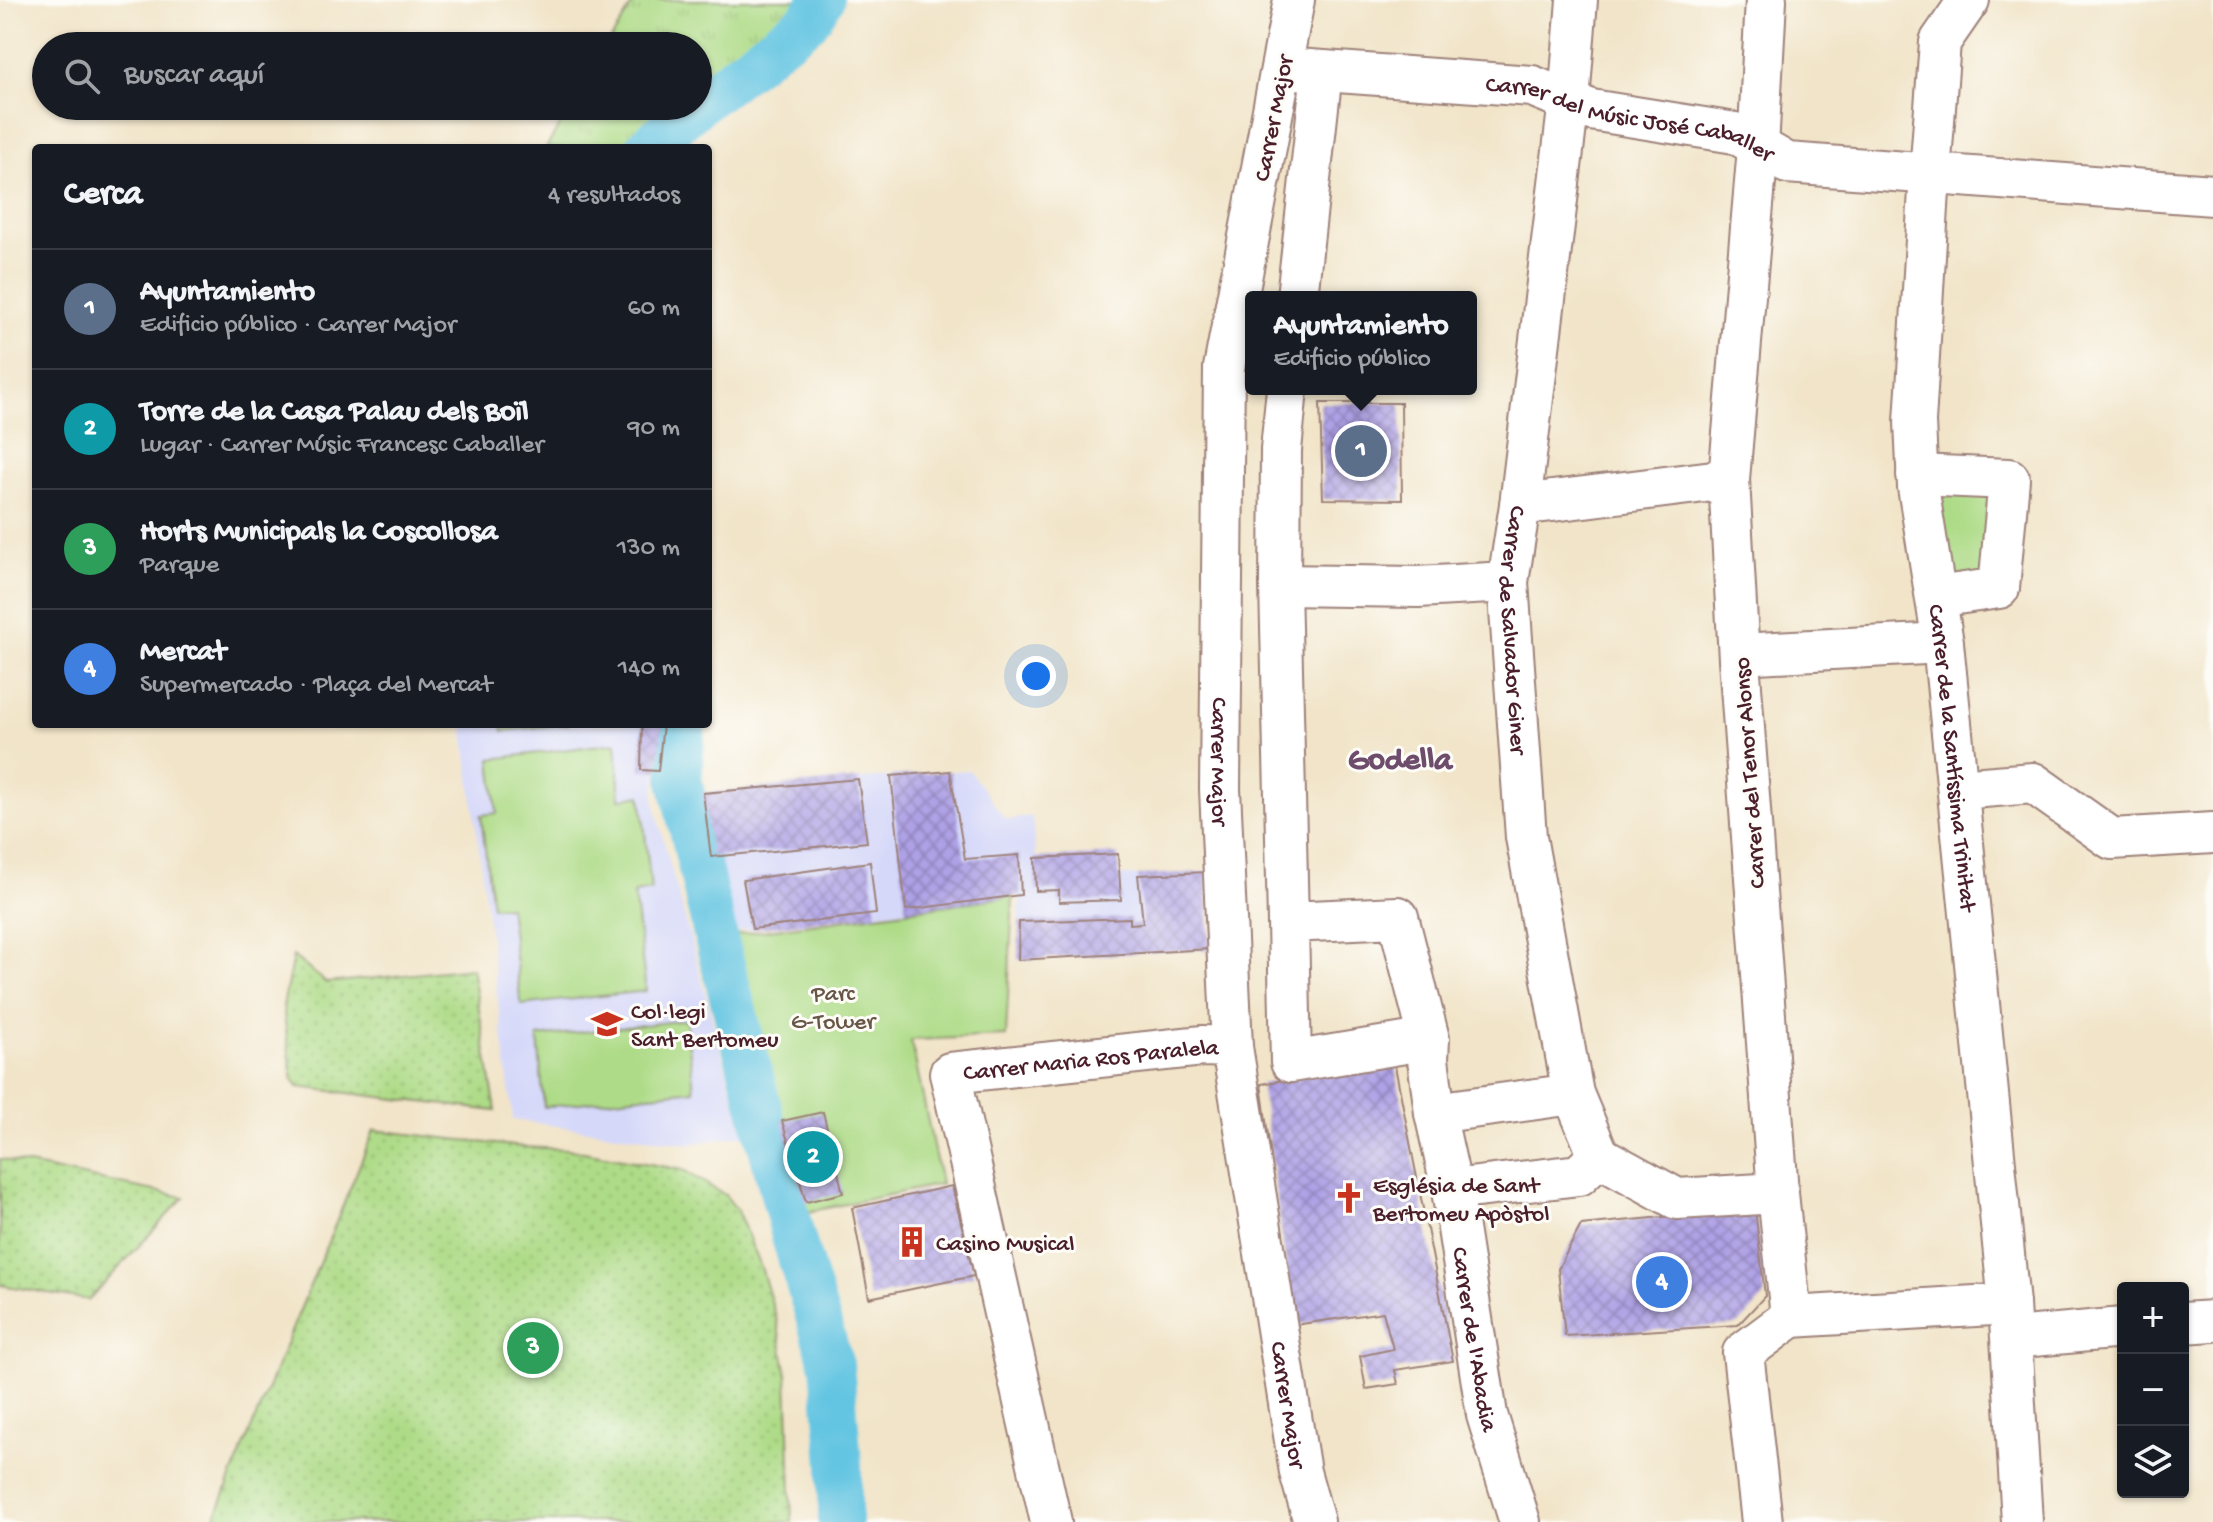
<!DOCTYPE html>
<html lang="es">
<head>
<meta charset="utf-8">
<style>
  body { margin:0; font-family:"Gochi Hand",sans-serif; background:#242831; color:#f1f3f6 }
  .controls { position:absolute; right:24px; bottom:24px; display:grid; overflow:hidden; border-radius:8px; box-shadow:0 2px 6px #0004 }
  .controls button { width:72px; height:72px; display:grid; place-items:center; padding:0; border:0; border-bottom:2px solid #363941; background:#171b24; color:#f1f3f6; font:40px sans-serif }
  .you { position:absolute; left:1036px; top:676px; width:28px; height:28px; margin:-20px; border:6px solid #fff; border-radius:50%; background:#1a73e8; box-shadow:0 0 0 12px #1a73e833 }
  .badge { display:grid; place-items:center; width:52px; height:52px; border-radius:50%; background:#db2777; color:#fff; font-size:26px; font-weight:700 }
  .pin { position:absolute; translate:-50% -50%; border:4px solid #fff; box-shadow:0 2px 8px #0006 }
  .popup { position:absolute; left:1245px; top:291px; width:232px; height:104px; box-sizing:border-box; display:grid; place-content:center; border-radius:8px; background:#171b24; filter:drop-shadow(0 2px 6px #0005); font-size:26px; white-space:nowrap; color:#9ea1a6 }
  .popup b { font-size:30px; color:#f1f3f6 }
  .popup::after { content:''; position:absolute; left:50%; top:100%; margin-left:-16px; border:16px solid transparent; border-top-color:#171b24 }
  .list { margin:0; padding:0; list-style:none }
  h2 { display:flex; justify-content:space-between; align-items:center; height:104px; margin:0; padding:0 32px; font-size:34px }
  h2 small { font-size:26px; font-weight:400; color:#9ea1a6 }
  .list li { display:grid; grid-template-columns:52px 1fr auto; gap:24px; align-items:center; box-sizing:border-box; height:120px; padding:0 32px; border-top:2px solid #363941 }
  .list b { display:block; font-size:30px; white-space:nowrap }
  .list p { margin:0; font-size:26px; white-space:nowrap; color:#9ea1a6 }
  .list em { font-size:26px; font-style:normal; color:#9ea1a6 }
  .icon { flex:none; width:44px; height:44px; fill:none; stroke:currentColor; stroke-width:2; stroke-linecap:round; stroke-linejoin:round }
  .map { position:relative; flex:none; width:2213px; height:1522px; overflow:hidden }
  .search { position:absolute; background:#171b24; box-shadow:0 2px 6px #0004; left:32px; top:32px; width:680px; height:88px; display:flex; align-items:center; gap:20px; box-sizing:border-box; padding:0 28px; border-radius:44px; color:#9ea1a6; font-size:30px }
  .panel { position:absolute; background:#171b24; box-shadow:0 2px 6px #0004; left:32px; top:144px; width:680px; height:584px; border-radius:8px }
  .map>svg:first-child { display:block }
</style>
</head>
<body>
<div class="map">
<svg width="2213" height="1522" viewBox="0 0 2213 1522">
  <defs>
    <pattern id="grass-tufts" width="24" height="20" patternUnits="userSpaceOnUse" patternTransform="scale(2)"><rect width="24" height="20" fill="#aedb87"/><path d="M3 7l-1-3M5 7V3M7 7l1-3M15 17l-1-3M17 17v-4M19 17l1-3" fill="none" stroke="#97bc75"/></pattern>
    <pattern id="garden-dots" width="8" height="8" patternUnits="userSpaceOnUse" patternTransform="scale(2)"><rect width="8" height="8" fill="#aedb87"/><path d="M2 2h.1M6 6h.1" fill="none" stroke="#97bc75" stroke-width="1.8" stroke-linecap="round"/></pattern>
    <pattern id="building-cross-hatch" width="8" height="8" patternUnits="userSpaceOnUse" patternTransform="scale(2)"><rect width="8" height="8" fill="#afa1e6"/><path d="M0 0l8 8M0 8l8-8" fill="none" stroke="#9083bb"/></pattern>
  </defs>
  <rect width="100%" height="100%" fill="#fdfcf7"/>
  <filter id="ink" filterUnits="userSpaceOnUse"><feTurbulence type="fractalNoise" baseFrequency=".0125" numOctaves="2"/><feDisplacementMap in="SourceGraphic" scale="16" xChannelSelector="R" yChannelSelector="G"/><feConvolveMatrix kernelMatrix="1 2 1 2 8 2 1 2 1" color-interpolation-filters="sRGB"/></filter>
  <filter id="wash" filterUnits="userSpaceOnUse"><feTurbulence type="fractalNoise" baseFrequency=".006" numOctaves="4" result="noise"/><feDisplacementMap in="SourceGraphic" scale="32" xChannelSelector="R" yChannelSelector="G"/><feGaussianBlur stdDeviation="1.8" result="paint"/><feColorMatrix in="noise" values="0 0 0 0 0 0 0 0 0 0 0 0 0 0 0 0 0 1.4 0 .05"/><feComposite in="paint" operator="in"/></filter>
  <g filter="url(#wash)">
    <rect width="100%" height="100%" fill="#f1e4c8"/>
    <g fill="#d5d8f9">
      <path d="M463,724h200l-9,74 5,25 85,312 -54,9 -177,-24z"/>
      <path d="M969,770l37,50 26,-4 4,42 82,-4 2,22 87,-4 3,77 -192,11 2,-65 -292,37 -17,-75 -8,-64z"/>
    </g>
    <g fill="url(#grass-tufts)" stroke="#7c7d59" stroke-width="2">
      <path d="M635,0h163c-26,38 -62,60 -100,83v-37h-91z"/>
      <path d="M571,106h96l-47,42h-74z"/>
    </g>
    <g fill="#aedb87" stroke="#7c7d59" stroke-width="2">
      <path d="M1924,468l79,7 -15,111h-46z"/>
      <path d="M502,724h68l-67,7z"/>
      <path d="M616,743l4,56 21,-4 10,95 -17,3 12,98 -125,14 -12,-99 -17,1 -11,-92 16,-2 -6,-54z"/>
      <path d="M1013,896l-7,140 -95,4 30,144 -134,28 -82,-276z"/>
      <path d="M686,1020l8,70 -150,17 -6,-70z"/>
    </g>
    <g fill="url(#garden-dots)" stroke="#7c7d59" stroke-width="2">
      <path d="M293,956l33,27 146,-15 24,143 -198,-24 -6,-10 -9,-71z"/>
      <path d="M374,1130l149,17 44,2 116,21 42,25 12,15 24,57 16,54 10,54 5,147h-579z"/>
      <path d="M0,1159l184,38 -95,103 -89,-15z"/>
    </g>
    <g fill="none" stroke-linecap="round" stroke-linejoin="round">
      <g stroke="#64c5e2" stroke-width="44">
        <path d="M698,104l109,-82 15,-22"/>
        <path d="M647,148l49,-42"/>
        <path d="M684,724l-4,57 35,153 79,306 38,125 8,99v58"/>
      </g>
    </g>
    <g id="blocks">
      <g fill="url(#building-cross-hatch)">
        <path d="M1320,403h81l1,97 -79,-1z"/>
        <path d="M642,724h21l-5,47 -17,-1z"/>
        <path d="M950,771l15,88 54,-4 2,40 -115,15 -15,-134z"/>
        <path d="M858,779l9,63 -156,15 -8,-64z"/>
        <path d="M1118,854l3,46 -62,2v-12l-23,1 -1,-33z"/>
        <path d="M870,862l6,52 -124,15 -9,-49z"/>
        <path d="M1207,872l3,77 -192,11 1,-38 111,-4v6l13,-1 -5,-48z"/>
        <path d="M1394,1061l59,300 -58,9 3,14 -32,5 -6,-33 33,-7 -10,-37 -89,13 -33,-241z"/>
        <path d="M823,1112l20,81 -37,9 -24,-81z"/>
        <path d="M952,1186l22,90 -105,22 -17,-90z"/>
        <path d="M1755,1208l10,88 -27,29 -173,11 -7,-67 23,-44z"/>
      </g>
    </g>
  </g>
  <g filter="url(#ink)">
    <use href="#blocks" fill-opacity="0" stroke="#9e827a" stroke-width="2"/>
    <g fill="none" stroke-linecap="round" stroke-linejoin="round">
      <defs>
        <g id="minor">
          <path id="s1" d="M1294,0l-70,368 -4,421 12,258 68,425 14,50"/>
          <path id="s2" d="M1577,0l-8,101 -49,404 -12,77 18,255 47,257 26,62"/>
          <path id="s3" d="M1969,0l-29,42 -10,132 -15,248 3,65 25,156 66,661 13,218"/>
          <path id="s4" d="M1282,68l250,18 59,24 144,23 52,30 426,32"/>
          <path d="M1297,297l25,-226"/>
          <path d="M1287,389l-6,61 -1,135 8,337"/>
          <path d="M1917,475l92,4 -10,109 -63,9"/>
          <path d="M1520,505l209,-26"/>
          <path d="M1280,585l138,2 90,-5"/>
          <path d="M1739,654l204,-11"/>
          <path d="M1958,789l75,-6 79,56 101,-6"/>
          <path id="s5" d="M1429,1039l-138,23 -3,-140 110,-5 31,122 -1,20 7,54 17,77 35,225 33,107"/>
          <path d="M1435,1113l138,-19"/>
          <path d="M1599,1156l78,43 101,-6"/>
          <path d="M1452,1190l127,-15 20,-19"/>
          <path d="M1791,1317l218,-13"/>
          <path d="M2183,1323l30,-2"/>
          <path d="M2012,1338l111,-10"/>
          <path id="s6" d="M1051,1522l-101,-449 253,-27 29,1"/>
          <path d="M1762,1522l-19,-169 48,-36 -13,-124 -39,-534 -10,-180 29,-331 8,-148"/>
        </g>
      </defs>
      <use href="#minor" stroke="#9e827a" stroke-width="44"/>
      <use href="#minor" stroke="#fff" stroke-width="40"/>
    </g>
  </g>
  <defs>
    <symbol id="school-bare" viewBox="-9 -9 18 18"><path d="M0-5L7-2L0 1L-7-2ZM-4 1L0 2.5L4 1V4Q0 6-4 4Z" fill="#c8321e" stroke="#fdfcf7" stroke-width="2.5" paint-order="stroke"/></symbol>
    <symbol id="church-bare" viewBox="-9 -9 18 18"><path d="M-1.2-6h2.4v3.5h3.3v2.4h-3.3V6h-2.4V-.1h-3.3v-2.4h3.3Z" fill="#c8321e" stroke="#fdfcf7" stroke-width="2.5" paint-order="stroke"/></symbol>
    <symbol id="building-bare" viewBox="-9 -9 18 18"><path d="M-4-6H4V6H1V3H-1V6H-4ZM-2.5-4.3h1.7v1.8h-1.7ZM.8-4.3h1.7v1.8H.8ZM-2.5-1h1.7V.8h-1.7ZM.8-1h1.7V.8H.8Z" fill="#c8321e" stroke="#fdfcf7" stroke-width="2.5" paint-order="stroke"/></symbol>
  </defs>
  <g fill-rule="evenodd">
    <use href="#school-bare" x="585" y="1002" width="44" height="44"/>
    <use href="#church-bare" x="1327" y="1176" width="44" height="44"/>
    <use href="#building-bare" x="890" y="1220" width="44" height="44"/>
  </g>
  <g text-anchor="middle" stroke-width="6" stroke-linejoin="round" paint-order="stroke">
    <g font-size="24" fill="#4a1f2b" stroke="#fdfcf7">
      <text transform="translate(1272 118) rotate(-79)" y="8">Carrer Major</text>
      <text dy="8" stroke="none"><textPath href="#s4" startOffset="354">Carrer del Músic José Caballer</textPath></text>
      <text dy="8" stroke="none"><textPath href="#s2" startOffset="634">Carrer de Salvador Giner</textPath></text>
      <text dy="8" stroke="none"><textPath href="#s3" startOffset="770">Carrer de la Santíssima Trinitat</textPath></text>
      <text dy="8" stroke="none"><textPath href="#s1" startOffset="768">Carrer Major</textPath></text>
      <text transform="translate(1748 773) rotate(-94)" y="8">Carrer del Tenor Alonso</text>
      <text dy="8" stroke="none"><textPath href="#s6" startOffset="602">Carrer Maria Ros Paralela</textPath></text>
      <text dy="8" stroke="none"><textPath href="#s5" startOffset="820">Carrer de l'Abadia</textPath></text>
      <text dy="8" stroke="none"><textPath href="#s1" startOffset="1416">Carrer Major</textPath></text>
    </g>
    <g font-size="24" fill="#685747" stroke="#fdfcf7">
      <text x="833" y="1000">Parc<tspan x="833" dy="28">G-Tower</tspan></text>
    </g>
    <g font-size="24" fill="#4a1f2b" stroke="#fdfcf7" text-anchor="start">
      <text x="631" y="1018">Col·legi<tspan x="631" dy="28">Sant Bertomeu</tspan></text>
      <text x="1373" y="1192">Església de Sant<tspan x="1373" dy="28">Bertomeu Apòstol</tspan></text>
      <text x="936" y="1250">Casino Musical</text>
    </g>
    <g font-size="32" font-weight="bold" fill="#6d4c6c" stroke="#fdfcf7">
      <text x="1400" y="768">Godella</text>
    </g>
  </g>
</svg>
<div class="controls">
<button>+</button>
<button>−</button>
<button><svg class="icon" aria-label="layers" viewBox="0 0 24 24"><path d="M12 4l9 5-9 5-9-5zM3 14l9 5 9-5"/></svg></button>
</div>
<div class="you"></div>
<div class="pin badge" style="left:1361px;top:451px;background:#5c6f8a">1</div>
<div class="popup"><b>Ayuntamiento</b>Edificio público</div>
<div class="pin badge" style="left:813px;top:1157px;background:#0f9aa8">2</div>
<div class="pin badge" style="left:533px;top:1348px;background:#2e9e5b">3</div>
<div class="pin badge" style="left:1662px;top:1282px;background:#3f7fe0">4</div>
<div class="search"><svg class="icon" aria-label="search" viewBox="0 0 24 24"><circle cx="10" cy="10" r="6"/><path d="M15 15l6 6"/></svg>Buscar aquí</div>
<section class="panel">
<h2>Cerca<small>4 resultados</small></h2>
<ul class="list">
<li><span class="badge" style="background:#5c6f8a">1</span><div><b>Ayuntamiento</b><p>Edificio público · Carrer Major</p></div><em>60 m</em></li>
<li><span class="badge" style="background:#0f9aa8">2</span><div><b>Torre de la Casa Palau dels Boïl</b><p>Lugar · Carrer Músic Francesc Caballer</p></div><em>90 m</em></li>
<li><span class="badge" style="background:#2e9e5b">3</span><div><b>Horts Municipals la Coscollosa</b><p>Parque</p></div><em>130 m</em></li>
<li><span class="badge" style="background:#3f7fe0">4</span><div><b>Mercat</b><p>Supermercado · Plaça del Mercat</p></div><em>140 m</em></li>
</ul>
</section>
</div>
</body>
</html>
